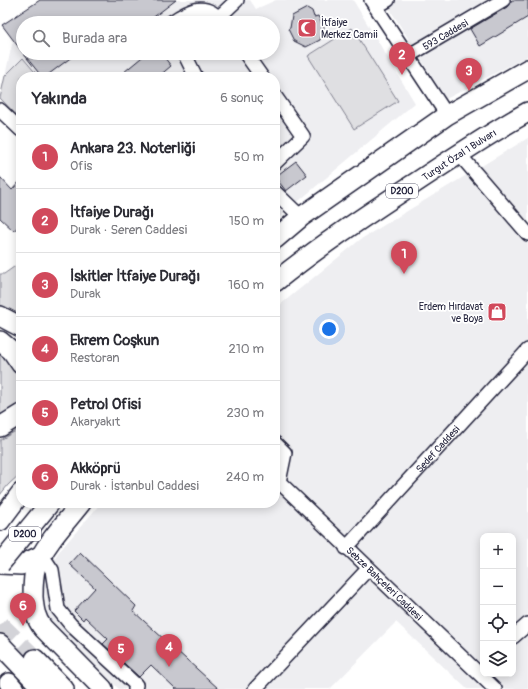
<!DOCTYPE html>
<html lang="tr">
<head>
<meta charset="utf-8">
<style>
  body { margin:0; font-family:Pangolin,sans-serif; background:#f7f7f7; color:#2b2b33 }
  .controls { position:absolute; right:12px; bottom:12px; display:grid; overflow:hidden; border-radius:8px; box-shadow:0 2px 10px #0003 }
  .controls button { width:36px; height:36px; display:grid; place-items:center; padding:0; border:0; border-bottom:1px solid #e1e1e2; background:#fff; color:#2b2b33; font:20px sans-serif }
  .you { position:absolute; left:329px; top:329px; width:14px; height:14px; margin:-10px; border:3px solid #fff; border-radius:50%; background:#1a73e8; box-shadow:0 0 0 6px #1a73e833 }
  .badge { display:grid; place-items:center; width:26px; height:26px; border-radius:50%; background:#d1495b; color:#fff; font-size:13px; font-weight:700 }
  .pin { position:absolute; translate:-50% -33px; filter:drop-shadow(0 1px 2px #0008) }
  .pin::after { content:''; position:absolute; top:21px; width:14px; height:12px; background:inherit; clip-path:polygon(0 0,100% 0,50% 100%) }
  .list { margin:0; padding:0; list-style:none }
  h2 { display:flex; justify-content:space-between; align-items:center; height:52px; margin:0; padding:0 16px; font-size:17px }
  h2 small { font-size:13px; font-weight:400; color:#7c7c81 }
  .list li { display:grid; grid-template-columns:26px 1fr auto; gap:12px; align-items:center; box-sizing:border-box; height:64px; padding:0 16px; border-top:1px solid #e1e1e2 }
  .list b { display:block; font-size:15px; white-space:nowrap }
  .list p { margin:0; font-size:13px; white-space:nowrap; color:#7c7c81 }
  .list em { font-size:13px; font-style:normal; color:#7c7c81 }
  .icon { flex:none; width:22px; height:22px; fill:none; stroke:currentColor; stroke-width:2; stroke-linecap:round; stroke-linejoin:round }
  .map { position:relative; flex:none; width:528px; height:689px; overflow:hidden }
  .search { position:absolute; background:#fff; box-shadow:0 2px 10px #0003; left:16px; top:16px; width:264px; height:44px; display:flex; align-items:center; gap:10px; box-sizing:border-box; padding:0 14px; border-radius:22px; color:#7c7c81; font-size:15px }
  .panel { position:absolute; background:#fff; box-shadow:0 2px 10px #0003; left:16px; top:72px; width:264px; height:436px; border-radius:16px }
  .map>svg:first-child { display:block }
</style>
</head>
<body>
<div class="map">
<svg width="528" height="689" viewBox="0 0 528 689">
  <rect width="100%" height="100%" fill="#fff"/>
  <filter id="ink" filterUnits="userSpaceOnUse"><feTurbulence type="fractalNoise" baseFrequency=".025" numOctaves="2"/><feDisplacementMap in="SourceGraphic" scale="8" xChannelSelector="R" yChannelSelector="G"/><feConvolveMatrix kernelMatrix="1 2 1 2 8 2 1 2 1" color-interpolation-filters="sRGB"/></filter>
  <g filter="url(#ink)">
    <g fill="#eeeef1" fill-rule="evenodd">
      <path d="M74,0h176l6,9 20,-9h77l62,103 -140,118v-144h-254v43l-21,-21 12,-55 11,-8v17h250v-30h-232z"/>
      <path d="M384,0h144v56l-82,43z"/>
      <path d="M528,138v551h-61l-71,-67 -66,67h-211l-71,-70 -4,-31 13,-34 44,-51h174v-194l86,-70zM483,536h30v138h-30z"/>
    </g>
    <g fill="#dfdfe2" stroke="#80808e">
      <path d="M352,28l46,73 -44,28 -46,-73z"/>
      <path d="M23,58l16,19h-18v43l-21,-22 5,-22z"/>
      <path d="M21,262v55l-21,-12v-31h4z"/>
      <path d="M0,350l16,16 5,8v34l-21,12z"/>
      <path d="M21,428v45l-13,12 -8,10v-55z"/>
    </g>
    <g fill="#c8c8cf" stroke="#22223b">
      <path d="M40,0h136l-30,23h-123v30l-21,-28z"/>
      <path d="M512,0h16v17l-48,29 -10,-17 37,-22z"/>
      <path d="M307,8l5,3 2,6 4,-1 6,12 -4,12 -14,7 -12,-6 -6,-12 2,-1 2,-12z"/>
      <path d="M23,53h54l-32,24h-3z"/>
      <path d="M147,53h14l10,13 -13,11h-40z"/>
      <path d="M296,161l11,14 -21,16 -11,-14z"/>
      <path d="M0,177l12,13 9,-10v43l-7,8 -14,-13z"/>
      <path d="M80,552l56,54 -3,5 86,78h-43l-25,-24 -12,12 -36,-33 5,-5 -23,-22 -2,3 -9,-9 21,-23 -26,-24z"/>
    </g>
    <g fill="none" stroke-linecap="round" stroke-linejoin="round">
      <path stroke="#d3d3d8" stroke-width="19" stroke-dasharray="19 10" stroke-linecap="butt" d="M0,625l35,34"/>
      <defs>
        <g id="minor">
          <path d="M371,0l76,115"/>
          <path d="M376,7l12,-7"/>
          <path d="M219,17l18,-17"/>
          <path d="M170,23c19,-13 36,-23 53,0"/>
          <path d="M184,53l12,24"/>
          <path d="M245,53l17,24"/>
          <path id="s1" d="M408,56l95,-56"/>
          <path d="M275,96l28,40 -28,27"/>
          <path d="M0,110l21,20"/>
          <path d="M459,154l69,80"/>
          <path d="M275,192l26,25"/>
          <path d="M275,443l10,10 -6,29"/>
          <path id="s2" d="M275,478l220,211"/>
          <path id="s3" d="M346,548l182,-198"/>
          <path d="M42,555l10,15 6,39 13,16 65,60 -1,4"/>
          <path d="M513,637l15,-13"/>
          <path d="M255,689l113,-120"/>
        </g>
        <g id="highway">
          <path d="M275,239l26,-22 146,-102 81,-46"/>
          <path id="s4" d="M275,282c43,-35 90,-66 137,-97 38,-25 76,-51 116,-73"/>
          <path d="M0,316l21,11"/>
          <path d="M0,341l12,10 9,13"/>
          <path d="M0,427l21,-13"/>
          <path d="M81,503c-14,18 -36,41 -45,63 -3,9 -3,21 -3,31 1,12 2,21 10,31l60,61"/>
          <path d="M0,521l21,-28"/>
          <path d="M0,564l21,1 21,-10"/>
          <path d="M0,644l43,45"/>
          <path d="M35,659l29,30"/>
          <path d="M9,683l5,6"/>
        </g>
      </defs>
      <use href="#minor" stroke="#22223b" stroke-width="16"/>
      <use href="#highway" stroke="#22223b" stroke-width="22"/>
      <use href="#minor" stroke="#fff" stroke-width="13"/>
      <use href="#highway" stroke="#fff" stroke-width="19"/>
      <defs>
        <path id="highway-bridge" d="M0,564l50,-61"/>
      </defs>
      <use href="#highway-bridge" stroke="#22223b" stroke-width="22" stroke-linecap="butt"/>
      <use href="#highway-bridge" stroke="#fff" stroke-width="19"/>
    </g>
  </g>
  <defs>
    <symbol id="mosque-square" viewBox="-11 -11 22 22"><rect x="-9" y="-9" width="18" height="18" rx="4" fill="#d1495b" stroke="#fff"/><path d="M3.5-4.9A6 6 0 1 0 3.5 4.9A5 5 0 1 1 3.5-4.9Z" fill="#fff"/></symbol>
    <symbol id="shop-square" viewBox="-11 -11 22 22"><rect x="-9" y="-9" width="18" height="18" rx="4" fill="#d1495b" stroke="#fff"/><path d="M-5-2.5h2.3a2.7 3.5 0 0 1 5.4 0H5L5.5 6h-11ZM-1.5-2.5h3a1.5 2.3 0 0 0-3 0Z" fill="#fff"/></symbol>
  </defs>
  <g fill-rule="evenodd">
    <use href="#mosque-square" x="296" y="17" width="22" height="22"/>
    <use href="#shop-square" x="486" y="301" width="22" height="22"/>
  </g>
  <g text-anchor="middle" stroke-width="3.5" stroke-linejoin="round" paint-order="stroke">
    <g fill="#fff" stroke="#646476" stroke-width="1">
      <rect x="386" y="184" width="32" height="14" rx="3"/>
      <rect x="9" y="527" width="32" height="14" rx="3"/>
    </g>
    <g font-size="9" font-weight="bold" fill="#22223b">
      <text x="402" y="194">D200</text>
      <text x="25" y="537">D200</text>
    </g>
    <g font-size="10" fill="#22223b" stroke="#fff" text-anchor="start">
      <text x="321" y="26">İtfaiye<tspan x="321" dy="12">Merkez Camii</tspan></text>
      <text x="483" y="310" text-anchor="end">Erdem Hırdavat<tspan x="483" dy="12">ve Boya</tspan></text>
    </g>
    <g font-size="10" fill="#22223b" stroke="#fff">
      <text dy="4" stroke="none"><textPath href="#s1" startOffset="43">593 Caddesi</textPath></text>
      <text dy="4" stroke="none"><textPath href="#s4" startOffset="224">Turgut Özal 1 Bulvarı</textPath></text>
      <text dy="4" stroke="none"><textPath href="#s3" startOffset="135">Sedef Caddesi</textPath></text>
      <text dy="4" stroke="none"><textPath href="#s2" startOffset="152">Sebze Bahçeleri Caddesi</textPath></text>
    </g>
  </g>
</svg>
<div class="controls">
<button>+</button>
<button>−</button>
<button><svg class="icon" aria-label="locate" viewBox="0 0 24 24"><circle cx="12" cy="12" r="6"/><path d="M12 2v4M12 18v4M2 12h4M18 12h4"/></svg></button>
<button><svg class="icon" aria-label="layers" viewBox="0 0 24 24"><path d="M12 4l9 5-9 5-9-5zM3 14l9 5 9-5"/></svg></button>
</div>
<div class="you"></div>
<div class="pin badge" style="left:404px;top:274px">1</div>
<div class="pin badge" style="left:402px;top:75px">2</div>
<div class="pin badge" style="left:469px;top:91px">3</div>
<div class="pin badge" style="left:169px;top:667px">4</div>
<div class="pin badge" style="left:121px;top:669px">5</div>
<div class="pin badge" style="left:23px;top:626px">6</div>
<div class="search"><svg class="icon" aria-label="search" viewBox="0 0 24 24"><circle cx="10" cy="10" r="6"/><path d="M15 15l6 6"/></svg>Burada ara</div>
<section class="panel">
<h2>Yakında<small>6 sonuç</small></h2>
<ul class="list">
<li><span class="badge">1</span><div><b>Ankara 23. Noterliği</b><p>Ofis</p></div><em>50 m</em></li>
<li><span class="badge">2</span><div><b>İtfaiye Durağı</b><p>Durak · Seren Caddesi</p></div><em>150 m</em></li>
<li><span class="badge">3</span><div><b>İskitler İtfaiye Durağı</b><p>Durak</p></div><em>160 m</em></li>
<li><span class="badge">4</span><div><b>Ekrem Coşkun</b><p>Restoran</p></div><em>210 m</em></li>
<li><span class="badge">5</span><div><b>Petrol Ofisi</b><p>Akaryakıt</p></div><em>230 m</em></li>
<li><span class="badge">6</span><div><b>Akköprü</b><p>Durak · İstanbul Caddesi</p></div><em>240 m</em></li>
</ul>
</section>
</div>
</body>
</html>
